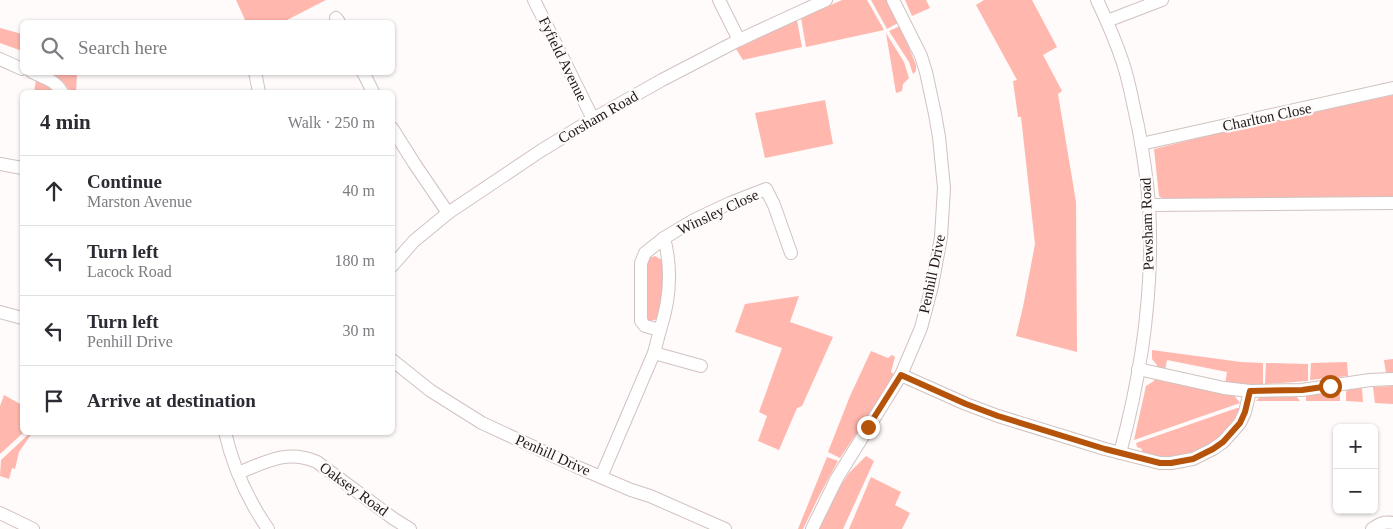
<!DOCTYPE html>
<html lang="en">
<head>
<meta charset="utf-8">
<style>
  body { margin:0; font-family:"Times New Roman",serif; background:#f7f7f7; color:#2b2b33 }
  .controls { position:absolute; right:15px; bottom:15px; display:grid; overflow:hidden; border-radius:8px; box-shadow:0 1px 4px #0004 }
  .controls button { width:45px; height:45px; display:grid; place-items:center; padding:0; border:0; border-bottom:1px solid #e1e1e2; background:#fff; color:#2b2b33; font:25px sans-serif }
  .stop { position:absolute; width:15px; height:15px; margin:-11px; border:4px solid #b45309; border-radius:50%; background:#fff }
  .stop.end { background:#b45309; border-color:#fff; box-shadow:0 1px 5px #0008 }
  .list { margin:0; padding:0; list-style:none }
  h2 { display:flex; justify-content:space-between; align-items:center; height:65px; margin:0; padding:0 20px; font-size:21px }
  h2 small { font-size:16px; font-weight:400; color:#7c7c81 }
  .list li { display:grid; grid-template-columns:32px 1fr auto; gap:15px; align-items:center; box-sizing:border-box; height:70px; padding:0 20px; border-top:1px solid #e1e1e2 }
  .list b { display:block; font-size:19px; white-space:nowrap }
  .list p { margin:0; font-size:16px; white-space:nowrap; color:#7c7c81 }
  .list em { font-size:16px; font-style:normal; color:#7c7c81 }
  .icon { flex:none; width:28px; height:28px; fill:none; stroke:currentColor; stroke-width:2; stroke-linecap:round; stroke-linejoin:round }
  .map { position:relative; flex:none; width:1393px; height:529px; overflow:hidden }
  .search { position:absolute; background:#fff; box-shadow:0 1px 4px #0004; left:20px; top:20px; width:375px; height:55px; display:flex; align-items:center; gap:12px; box-sizing:border-box; padding:0 18px; border-radius:8px; color:#7c7c81; font-size:19px }
  .panel { position:absolute; background:#fff; box-shadow:0 1px 4px #0004; left:20px; top:90px; width:375px; height:345px; border-radius:8px }
  .map>svg:first-child { display:block }
</style>
</head>
<body>
<div class="map">
<svg width="1393" height="529" viewBox="0 0 1393 529">
  <rect width="100%" height="100%" fill="#fefbfa"/>
  <g fill="#ffb7ae">
    <path d="M236,0h90l-43,22h-37z"/>
    <path d="M842,0h25l17,30 -78,17 -5,-29z"/>
    <path d="M871,0h17l10,23 -11,6z"/>
    <path d="M905,0h21l4,8 -18,8z"/>
    <path d="M984,0h48l25,47 -14,8 19,36 -4,3 18,108 1,150 -61,-16 7,-29 12,-63 -14,-127h-3l-5,-36 4,-1 -41,-75z"/>
    <path d="M797,20l5,27 -59,13 -7,-11z"/>
    <path d="M900,26l16,39v6l-3,3 -4,-12 -20,-31z"/>
    <path d="M0,28l22,6v17l-22,-8z"/>
    <path d="M886,33l18,29 5,16 -6,6 -1,7 -6,2z"/>
    <path d="M52,73h25l-1,19h-5l-7,-9z"/>
    <path d="M36,80l10,4 9,8h-21z"/>
    <path d="M1393,95v104h-230l-4,-3 -5,-47 68,-17z"/>
    <path d="M825,100l8,44 -68,14 -10,-45z"/>
    <path d="M655,256l7,4 2,20 -6,38c-3,2 -7,4 -11,2l-1,-4 1,-56 2,-2z"/>
    <path d="M799,296l-9,26 43,15 -31,69 -5,2 -18,42 -21,-9 9,-25 -8,-4 23,-64 -47,-16 10,-28z"/>
    <path d="M1152,350l89,12 22,1v25l-38,-4 2,-12 -60,-12 -2,11 -9,-3 1,-3 -5,-6z"/>
    <path d="M871,351l17,7 4,-3 3,2 -4,15 3,2 -10,18 -44,66 -12,-6 22,-56z"/>
    <path d="M1393,359v15h-7l-2,-14z"/>
    <path d="M1347,362l1,14 -38,4 1,-17z"/>
    <path d="M1266,363l42,1v17l-43,3z"/>
    <path d="M1155,377l79,18 6,8 -106,37 12,-54 8,-5z"/>
    <path d="M1393,386v18l-18,-1 -2,-16z"/>
    <path d="M1362,388l1,14 -17,-1v-9l1,-3z"/>
    <path d="M1338,391l2,3v7h-34v-6z"/>
    <path d="M4,395l18,10 1,28 -23,21v-48z"/>
    <path d="M1296,396l4,5h-44l4,-4z"/>
    <path d="M1237,408h3l-8,15 -7,9 -11,10 -21,11 -27,5 -24,-5v-4l-5,-2 -1,-4z"/>
    <path d="M30,433h2l-13,19 -4,17 -3,-1 -3,11 -9,-3 1,-16z"/>
    <path d="M866,456l8,5 -31,68h-24l20,-41 10,-15z"/>
    <path d="M827,457l11,4 -20,37 -15,31h-5z"/>
    <path d="M871,477l30,15 -6,13 15,8 -8,16h-53z"/>
  </g>
  <g fill="none" stroke-linecap="round" stroke-linejoin="round">
    <defs>
      <g id="minor">
        <path d="M534,0l59,119"/>
        <path d="M719,0l20,40"/>
        <path d="M1097,0c10,21 19,42 26,63 7,21 10,42 15,63 5,26 9,53 11,79 5,84 -7,167 -29,248"/>
        <path d="M336,18l3,4"/>
        <path d="M1107,21l55,-21"/>
        <path d="M0,59l22,10"/>
        <path d="M32,72c12,6 23,8 30,20"/>
        <path d="M255,72l4,20"/>
        <path d="M363,72l10,20"/>
        <path d="M392,128l22,35 34,50"/>
        <path d="M1141,144l252,-56"/>
        <path d="M0,164l22,4"/>
        <path d="M1149,205l244,-2"/>
        <path d="M392,266l22,-25 34,-28 94,-63 51,-31 69,-39 77,-40 87,-40"/>
        <path d="M0,312l22,6"/>
        <path d="M660,330c10,-30 12,-62 4,-92"/>
        <path d="M654,353l47,13"/>
        <path d="M392,360l39,31 51,32 93,43 56,24 19,6 75,33"/>
        <path d="M1138,369l86,19 26,3 52,-1 68,-10 23,-1"/>
        <path d="M901,375l65,29 32,12 107,33 55,14h11l22,-4 20,-10 10,-7 17,-19 5,-11 5,-21"/>
        <path d="M225,432c8,35 23,68 43,97"/>
        <path d="M238,473c28,-11 48,-24 79,-11l77,57 16,10"/>
        <path d="M601,477l53,-124 6,-23 -15,-4 -4,-5v-58l4,-10 19,-15 30,-18 36,-17 36,-14 8,16 17,48"/>
        <path d="M0,513l33,16"/>
        <path d="M812,529l25,-51 64,-103 20,-47 11,-42 9,-49 3,-49 -5,-51 -4,-23 -9,-42 -5,-16 -28,-56"/>
        <path d="M1372,529c7,-5 12,-8 21,-6"/>
      </g>
    </defs>
    <use href="#minor" stroke="#d1c2c0" stroke-width="14"/>
    <use href="#minor" stroke="#fff" stroke-width="12"/>
  </g>
  <g fill="none" stroke-linecap="round" stroke-linejoin="round">
    <path stroke="#b45309" stroke-width="6" d="M868,427l33,-52 65,29 32,12 107,33 55,14h11l22,-4 20,-10 10,-7 17,-19 5,-11 5,-21 52,-1 28,-4"/>
  </g>
  <g text-anchor="middle" stroke-width="4.5" stroke-linejoin="round" paint-order="stroke">
    <g font-size="15" fill="#1e1818" stroke="#fefbfa">
      <text transform="translate(563 59) rotate(64)" y="5">Fyfield Avenue</text>
      <text transform="translate(598 117) rotate(-30)" y="5">Corsham Road</text>
      <text transform="translate(1267 117) rotate(-12)" y="5">Charlton Close</text>
      <text transform="translate(718 212) rotate(-25)" y="5">Winsley Close</text>
      <text transform="translate(1147 224) rotate(-92)" y="5">Pewsham Road</text>
      <text transform="translate(932 274) rotate(-78)" y="5">Penhill Drive</text>
      <text transform="translate(553 455) rotate(24)" y="5">Penhill Drive</text>
      <text transform="translate(354 489) rotate(36)" y="5">Oaksey Road</text>
    </g>
  </g>
</svg>
<div class="controls">
<button>+</button>
<button>−</button>
</div>
<div class="stop" style="left:1330px;top:386px"></div>
<div class="stop end" style="left:868px;top:427px"></div>
<div class="search"><svg class="icon" aria-label="search" viewBox="0 0 24 24"><circle cx="10" cy="10" r="6"/><path d="M15 15l6 6"/></svg>Search here</div>
<section class="panel">
<h2>4 min<small>Walk · 250 m</small></h2>
<ul class="list">
<li><svg class="icon" aria-label="ahead" viewBox="0 0 24 24"><path d="M12 20V5M6 11l6-6 6 6"/></svg><div><b>Continue</b><p>Marston Avenue</p></div><em>40 m</em></li>
<li><svg class="icon" aria-label="left" viewBox="0 0 24 24"><path d="M17 20v-9H6M10 6l-5 5 5 5"/></svg><div><b>Turn left</b><p>Lacock Road</p></div><em>180 m</em></li>
<li><svg class="icon" aria-label="left" viewBox="0 0 24 24"><path d="M17 20v-9H6M10 6l-5 5 5 5"/></svg><div><b>Turn left</b><p>Penhill Drive</p></div><em>30 m</em></li>
<li><svg class="icon" aria-label="arrive" viewBox="0 0 24 24"><path d="M6 21V4h12l-3 4 3 4H6"/></svg><div><b>Arrive at destination</b></div></li>
</ul>
</section>
</div>
</body>
</html>
